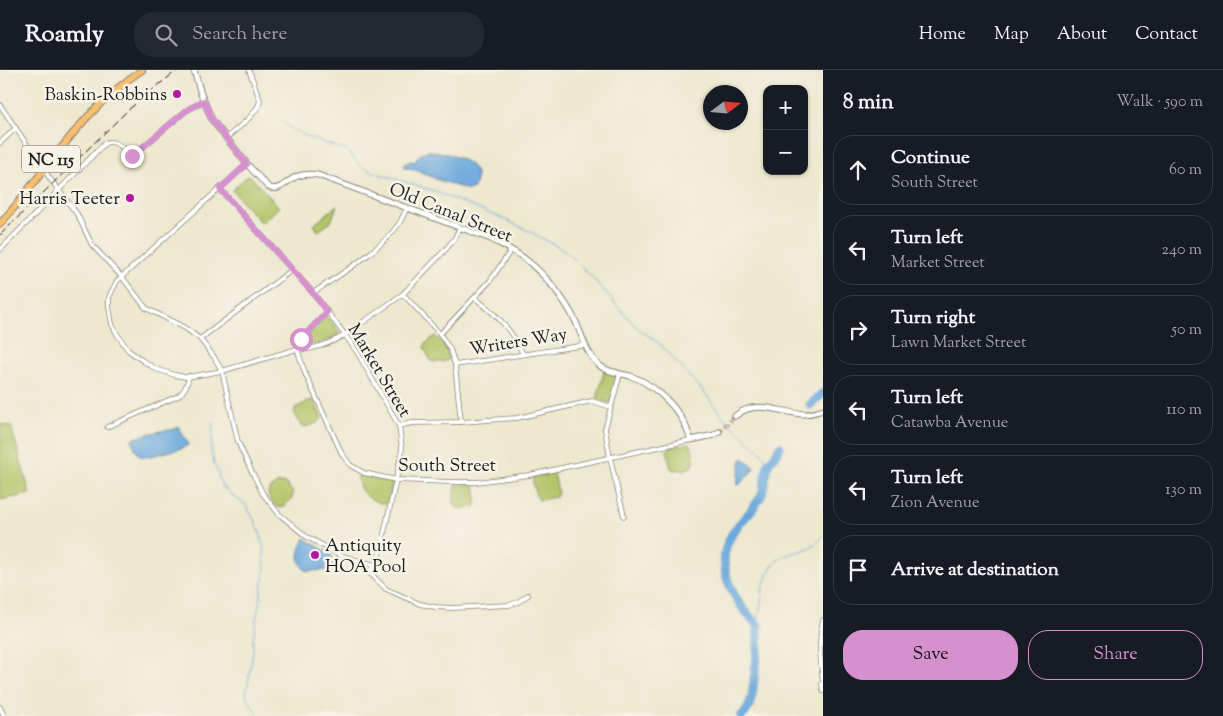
<!DOCTYPE html>
<html lang="en">
<head>
<meta charset="utf-8">
<style>
  body { margin:0; font-family:"Sorts Mill Goudy",serif; background:#242831; color:#f1f3f6 }
  .controls { position:absolute; right:15px; top:15px; display:grid; overflow:hidden; border-radius:10px; box-shadow:0 1px 4px #0004 }
  .controls button { width:45px; height:45px; display:grid; place-items:center; padding:0; border:0; border-bottom:1px solid #363941; background:#171b24; color:#f1f3f6; font:25px sans-serif }
  .compass { position:absolute; left:703px; top:15px; width:45px; height:45px; border-radius:50%; background:#171b24; box-shadow:0 1px 4px #0004; rotate:74deg }
  .stop { position:absolute; width:15px; height:15px; margin:-11px; border:4px solid #d690ce; border-radius:50%; background:#fff }
  .stop.end { background:#d690ce; border-color:#fff; box-shadow:0 1px 5px #0008 }
  .list { margin:0; padding:0; list-style:none }
  h2 { display:flex; justify-content:space-between; align-items:center; height:65px; margin:0; padding:0 20px; font-size:21px }
  h2 small { font-size:16px; font-weight:400; color:#9ea1a6 }
  .list li { display:grid; grid-template-columns:32px 1fr auto; gap:15px; align-items:center; box-sizing:border-box; height:70px; margin:0 10px 10px; padding:0 10px; border:1px solid #363941; border-radius:20px }
  .list b { display:block; font-size:19px; white-space:nowrap }
  .list p { margin:0; font-size:16px; white-space:nowrap; color:#9ea1a6 }
  .list em { font-size:16px; font-style:normal; color:#9ea1a6 }
  .actions { display:flex; gap:10px; padding:15px 20px }
  .actions a { flex:1; padding:11px 0; border:1px solid #d690ce; border-radius:20px; text-align:center; font-size:18px; color:#d690ce }
  .actions .main { background:#d690ce; color:#111 }
  .icon { flex:none; width:28px; height:28px; fill:none; stroke:currentColor; stroke-width:2; stroke-linecap:round; stroke-linejoin:round }
  .map { position:relative; flex:none; width:823px; height:646px; overflow:hidden }
  header { display:flex; align-items:center; gap:30px; box-sizing:border-box; height:70px; padding:0 25px; background:#171b24; border-bottom:1px solid #363941 }
  header strong { font-size:24px }
  nav { display:flex; gap:28px; margin-inline-start:auto; font-size:18px }
  .search { width:350px; height:45px; background:#242831; display:flex; align-items:center; gap:12px; box-sizing:border-box; padding:0 18px; border-radius:20px; color:#9ea1a6; font-size:19px }
  main { display:flex }
  aside { flex:1; background:#171b24 }
  .map>svg:first-child { display:block }
</style>
</head>
<body>
<header>
<strong>Roamly</strong>
<div class="search"><svg class="icon" aria-label="search" viewBox="0 0 24 24"><circle cx="10" cy="10" r="6"/><path d="M15 15l6 6"/></svg>Search here</div>
<nav><a>Home</a><a>Map</a><a>About</a><a>Contact</a></nav>
</header>
<main>
<div class="map">
<svg width="823" height="646" viewBox="0 0 823 646">
  <rect width="100%" height="100%" fill="#f7f3e8"/>
  <filter id="ink" filterUnits="userSpaceOnUse"><feTurbulence type="fractalNoise" baseFrequency=".02" numOctaves="2"/><feDisplacementMap in="SourceGraphic" scale="10" xChannelSelector="R" yChannelSelector="G"/><feConvolveMatrix kernelMatrix="1 2 1 2 8 2 1 2 1" color-interpolation-filters="sRGB"/></filter>
  <filter id="wash" filterUnits="userSpaceOnUse"><feTurbulence type="fractalNoise" baseFrequency=".0096" numOctaves="4" result="noise"/><feDisplacementMap in="SourceGraphic" scale="20" xChannelSelector="R" yChannelSelector="G"/><feGaussianBlur stdDeviation="1.12" result="paint"/><feColorMatrix in="noise" values="0 0 0 0 0 0 0 0 0 0 0 0 0 0 0 0 0 1.4 0 .05"/><feComposite in="paint" operator="in"/></filter>
  <g filter="url(#wash)">
    <rect width="100%" height="100%" fill="#ede8ce"/>
    <g fill="#b3c568" stroke="#687042">
      <path d="M249,105l30,32 -18,16 -29,-33z"/>
      <path d="M337,135l-6,17 -13,9 -4,-6z"/>
      <path d="M326,247c5,4 12,10 13,17 -6,6 -29,13 -37,11l-1,-2 2,-3 19,-21z"/>
      <path d="M435,266c7,5 14,15 13,24 -5,2 -11,3 -17,1l-7,-14 2,-4z"/>
      <path d="M607,301l11,5 -7,25 -3,2 -11,-4 7,-27z"/>
      <path d="M313,329l9,19c-3,5 -15,10 -21,8l-7,-14 1,-4z"/>
      <path d="M0,354l11,2 19,68 -30,6z"/>
      <path d="M690,373c3,7 6,17 3,23l-6,3 -14,1 -2,-2 -4,-17 2,-3z"/>
      <path d="M552,403l3,4 3,16 -2,4 -17,3c-4,-5 -7,-16 -6,-23z"/>
      <path d="M360,404l32,9v2l-4,17 -3,2c-14,-3 -28,-11 -27,-28z"/>
      <path d="M278,413h7l8,10 -1,6 -11,9c-7,-1 -12,-9 -13,-15l2,-4z"/>
      <path d="M470,414l4,1c3,4 3,17 1,22h-3l-13,2 -5,-4v-10l2,-10z"/>
    </g>
    <g fill="#6aa8dc" stroke="#43627c">
      <path d="M427,81c12,-1 40,7 47,18 4,6 2,13 0,19l-6,2 -32,-11 -21,-10 -10,-1 -1,-4 7,-3 4,1c3,-6 5,-9 12,-11z"/>
      <path d="M178,356l10,17v2l-5,3 -36,9c-2,0 -6,0 -7,-1 -4,-3 -8,-13 -8,-17l15,-5 19,-4c4,1 10,-1 12,-4z"/>
      <path d="M743,388l10,8 1,3 -16,17 -1,-2 4,-24z"/>
      <path d="M305,468l26,16 3,9v7l-28,1c-11,-11 -7,-20 -1,-33z"/>
    </g>
    <g fill="none" stroke-linecap="round" stroke-linejoin="round">
      <g stroke="#6aa8dc" stroke-width="1">
        <path d="M282,51l10,8 18,9 36,12 14,15 10,6 61,19 70,28 26,12 39,21 26,26 45,51 22,15 45,49 20,26 36,33 9,12"/>
        <path d="M213,352l-2,28 4,17 4,7 -1,2 4,10 12,11 11,7 10,17 5,12 4,15 1,23 -12,67v14l-7,43 12,21"/>
        <path d="M758,555l1,-12 3,-17 -1,-1c3,-12 7,-27 17,-35 7,-6 18,-7 26,-10 8,-3 14,-8 19,-14"/>
      </g>
      <g stroke="#6aa8dc" stroke-width="9">
        <path d="M810,335l13,-12"/>
        <path d="M741,646l3,-2 5,-8 3,-10 6,-50v-21c-23,-21 -45,-59 -27,-89 8,-15 23,-25 30,-40 5,-9 4,-26 8,-34 1,-2 4,-3 5,-5 3,-4 4,-7 6,-10"/>
      </g>
    </g>
  </g>
  <g filter="url(#ink)">
    <g fill="none" stroke-linecap="round" stroke-linejoin="round">
      <path stroke="#c3bfaa" stroke-width="5" stroke-dasharray="5 2.5" stroke-linecap="butt" d="M719,362l16,-16"/>
      <defs>
        <g id="minor">
          <path d="M0,35l51,75 26,34 15,31 30,32 24,31 39,20 15,11 14,18 8,14 16,71 11,24 14,28 16,20 28,23 35,19 33,9"/>
          <path d="M226,68c9,-8 33,-25 34,-38l-11,-30"/>
          <path d="M0,73l16,-15"/>
          <path d="M247,94l-130,117 -8,16v10l3,17 5,10 11,16 15,11 13,8 19,6 10,2 8,-1 29,-5 75,-22c14,2 35,-7 48,-14l58,-41 44,-46 8,-10 5,-11"/>
          <path d="M220,119l93,104 32,42 12,17 42,74 3,23 -6,31 -18,80 -9,12 17,17 34,15 15,3 17,1 57,-3 9,-3 10,-7"/>
          <path d="M0,180l105,-107c11,-4 19,6 27,13l55,-46 17,-9"/>
          <path d="M313,223c26,-18 67,-42 85,-68 4,-5 6,-12 9,-17"/>
          <path d="M403,224l37,40 10,15 5,16 6,57"/>
          <path d="M475,228c23,18 35,30 48,56"/>
          <path d="M327,242l-26,27 -4,10 8,24 37,81 8,11 14,8 32,7 55,2h26l52,-7 162,-35"/>
          <path d="M440,264l50,-53 21,-31"/>
          <path d="M200,269l92,-69"/>
          <path d="M455,295l131,-20"/>
          <path d="M620,304l-15,55 5,29 14,58"/>
          <path d="M399,356l13,-3 49,-1 56,-4 75,-17 19,6"/>
          <path d="M107,357l71,-31c7,-5 9,-11 11,-20"/>
          <path d="M823,550c-5,19 -3,41 0,61"/>
          <path d="M823,612l-1,2 1,7"/>
          <path d="M0,637l4,9"/>
        </g>
        <g id="tertiary">
          <path d="M194,0l7,24 11,26 35,44 21,23c13,6 18,-7 30,-11 6,-2 14,-2 20,-1l173,64c13,7 28,14 39,24 19,16 34,36 45,57 7,15 11,33 23,44 8,8 21,9 32,12 20,6 41,25 52,43 4,6 6,14 9,21l23,-5 5,-3"/>
          <path d="M735,346c21,-18 45,-3 69,-2 6,0 13,-2 19,-4"/>
        </g>
        <path id="primary" d="M0,154c47,-53 82,-115 142,-154"/>
      </defs>
      <use href="#minor" stroke="#848275" stroke-width="5.5"/>
      <use href="#tertiary" stroke="#848275" stroke-width="7"/>
      <use href="#primary" stroke="#848275" stroke-width="8"/>
      <use href="#minor" stroke="#fff" stroke-width="4"/>
      <use href="#tertiary" stroke="#fff" stroke-width="5"/>
      <use href="#primary" stroke="#f9be6d" stroke-width="6"/>
      <path stroke="#1c1c1c" stroke-width="1" stroke-dasharray="8 4" stroke-linecap="butt" d="M0,165l127,-124 30,-25 21,-16"/>
    </g>
  </g>
  <g fill="none" stroke-linecap="round" stroke-linejoin="round" filter="url(#ink)">
    <path stroke="#d690ce" stroke-width="6" d="M132,86l55,-46 17,-9 8,19 35,44 -27,25 93,104 14,19 -26,27"/>
  </g>
  <g fill="#b5179e" stroke="#f7f3e8" stroke-width="2">
    <circle cx="177" cy="24" r="5"/>
    <circle cx="130" cy="128" r="5"/>
    <circle cx="315" cy="485" r="5"/>
  </g>
  <g text-anchor="middle" stroke-width="5" stroke-linejoin="round" paint-order="stroke">
    <rect fill="#f7f3e8" stroke="#5e5c59" stroke-width="1" x="22" y="75.5" width="58" height="27" rx="4"/>
    <g font-size="16" font-weight="bold" fill="#1c1c1c">
      <text x="51" y="95">NC 115</text>
    </g>
    <g font-size="18" fill="#1c1c1c" stroke="#f7f3e8" text-anchor="end">
      <text x="167" y="30">Baskin-Robbins</text>
      <text x="120" y="134">Harris Teeter</text>
      <text x="325" y="481" text-anchor="start">Antiquity<tspan x="325" dy="21">HOA Pool</tspan></text>
    </g>
    <g font-size="18" fill="#1c1c1c" stroke="#f7f3e8">
      <text transform="translate(451 142) rotate(22)" y="6">Old Canal Street</text>
      <text transform="translate(518 271) rotate(-9)" y="6">Writers Way</text>
      <text transform="translate(380 300) rotate(59)" y="6">Market Street</text>
      <text x="447" y="401">South Street</text>
    </g>
  </g>
</svg>
<div class="controls">
<button>+</button>
<button>−</button>
</div>
<svg class="compass" viewBox="-18 -18 36 36"><path d="M0-13l5 13h-10z" fill="#e53935"/><path d="M0 13l5-13h-10z" fill="#9ea1a6"/></svg>
<div class="stop" style="left:301px;top:269px"></div>
<div class="stop end" style="left:132px;top:86px"></div>
</div>
<aside>
<h2>8 min<small>Walk · 590 m</small></h2>
<ul class="list">
<li><svg class="icon" aria-label="ahead" viewBox="0 0 24 24"><path d="M12 20V5M6 11l6-6 6 6"/></svg><div><b>Continue</b><p>South Street</p></div><em>60 m</em></li>
<li><svg class="icon" aria-label="left" viewBox="0 0 24 24"><path d="M17 20v-9H6M10 6l-5 5 5 5"/></svg><div><b>Turn left</b><p>Market Street</p></div><em>240 m</em></li>
<li><svg class="icon" aria-label="right" viewBox="0 0 24 24"><path d="M7 20v-9h11M14 6l5 5-5 5"/></svg><div><b>Turn right</b><p>Lawn Market Street</p></div><em>50 m</em></li>
<li><svg class="icon" aria-label="left" viewBox="0 0 24 24"><path d="M17 20v-9H6M10 6l-5 5 5 5"/></svg><div><b>Turn left</b><p>Catawba Avenue</p></div><em>110 m</em></li>
<li><svg class="icon" aria-label="left" viewBox="0 0 24 24"><path d="M17 20v-9H6M10 6l-5 5 5 5"/></svg><div><b>Turn left</b><p>Zion Avenue</p></div><em>130 m</em></li>
<li><svg class="icon" aria-label="arrive" viewBox="0 0 24 24"><path d="M6 21V4h12l-3 4 3 4H6"/></svg><div><b>Arrive at destination</b></div></li>
</ul>
<div class="actions"><a class="main">Save</a><a>Share</a></div>
</aside>
</main>
</body>
</html>
